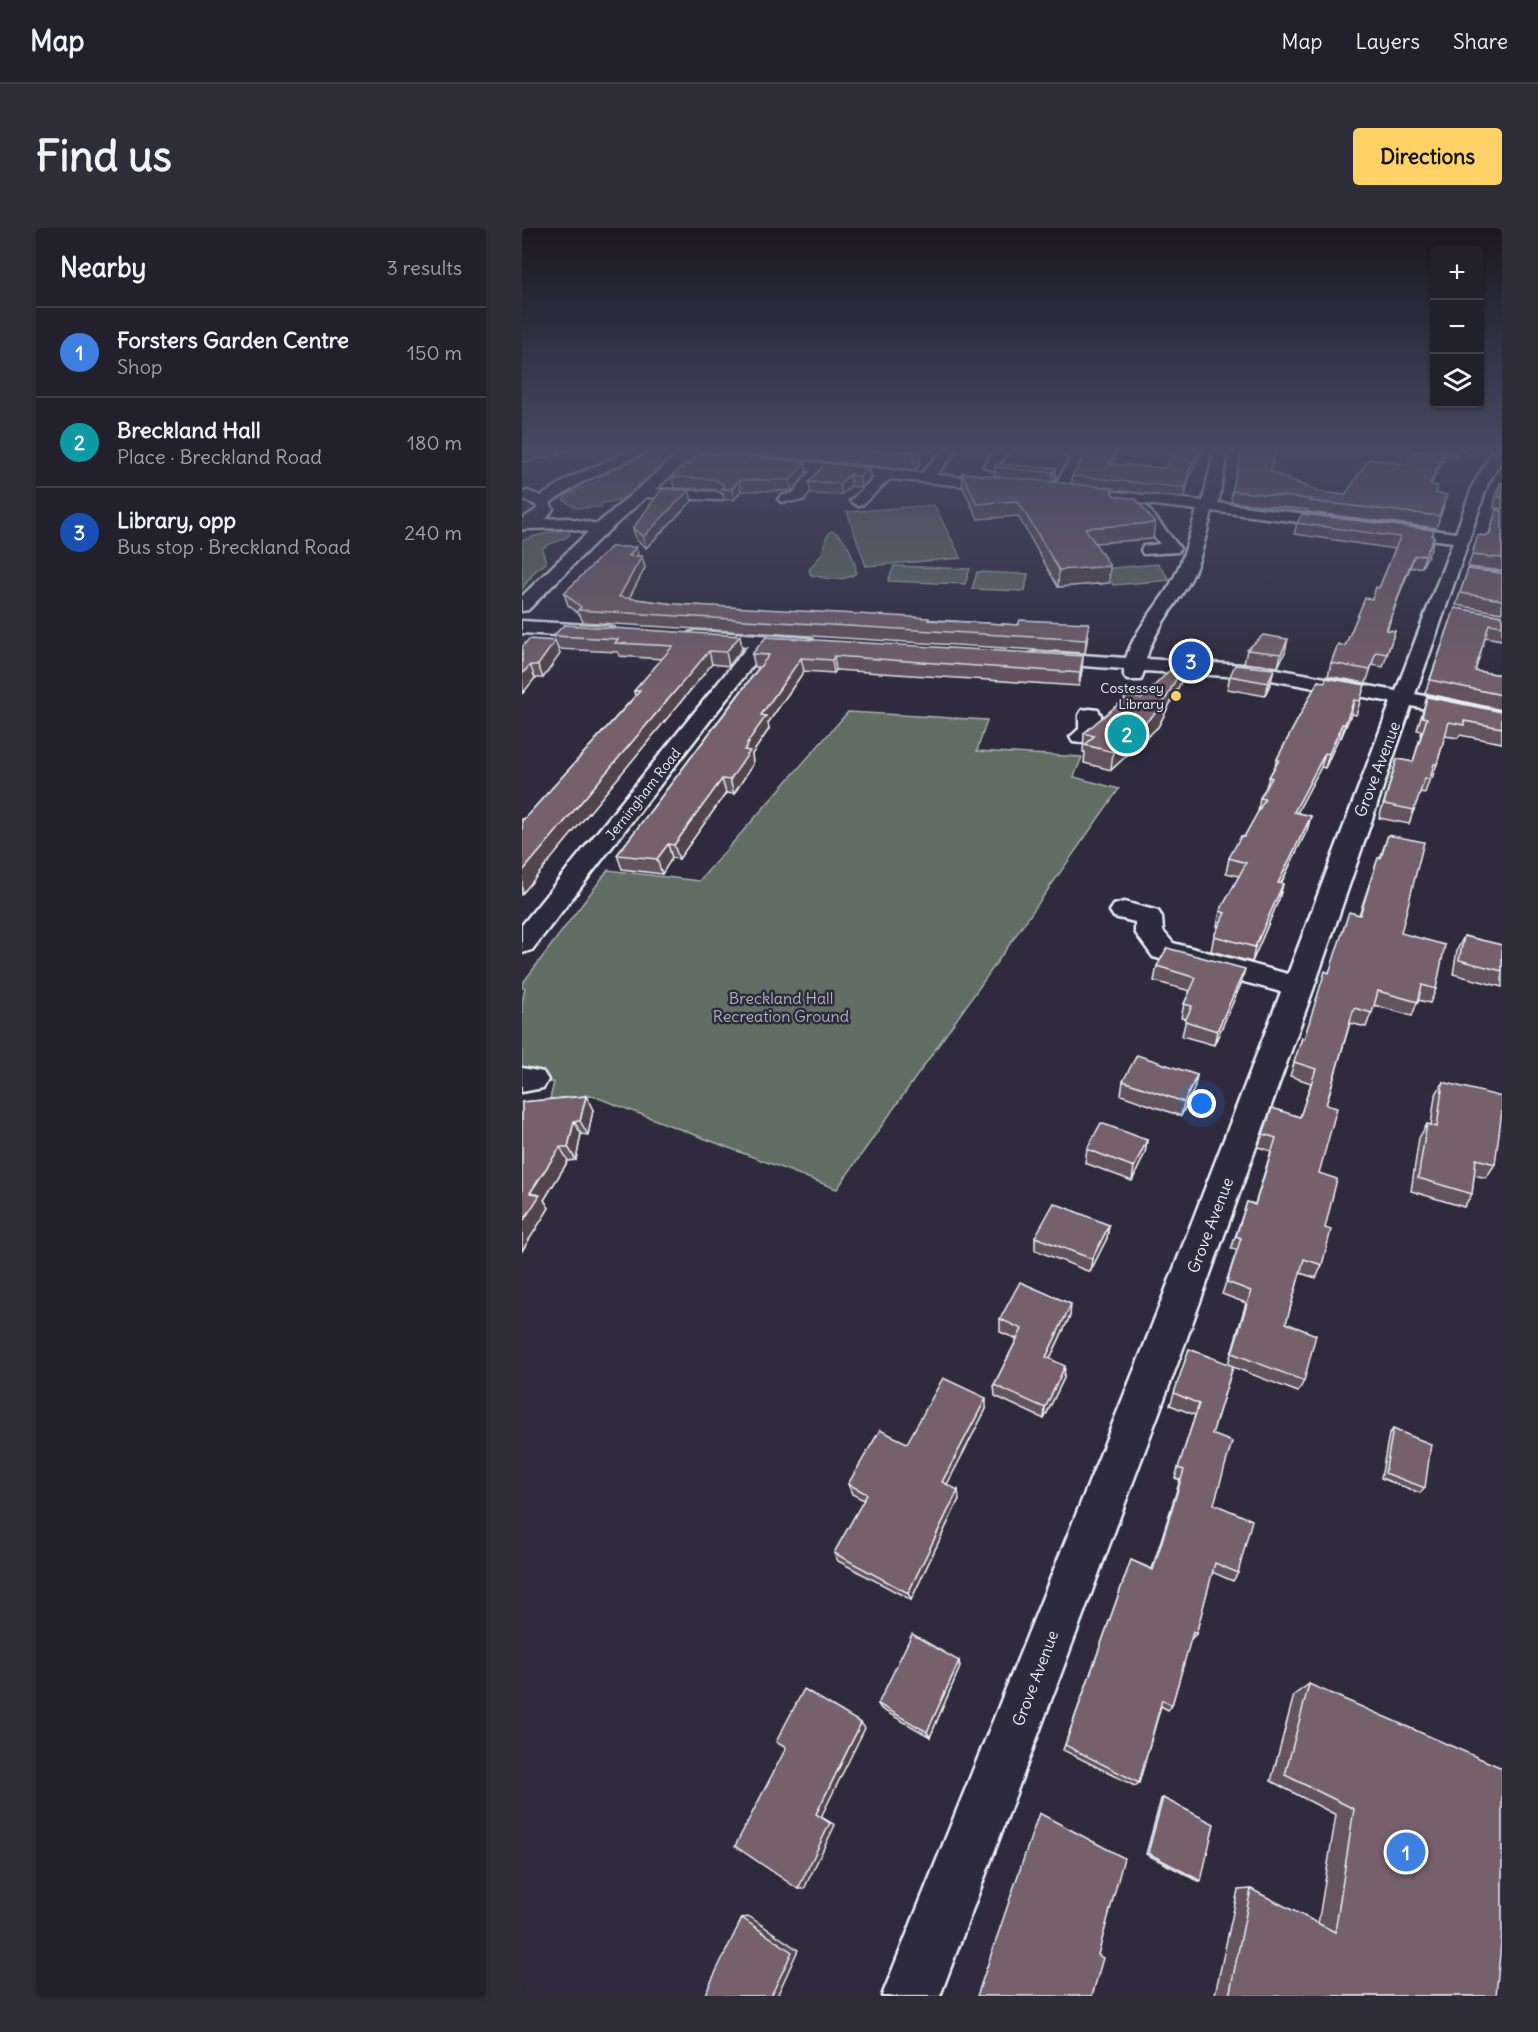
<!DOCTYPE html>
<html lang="en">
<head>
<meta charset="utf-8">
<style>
  body { margin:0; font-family:Delius,sans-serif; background:#2f2d3a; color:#f1f3f6 }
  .controls { position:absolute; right:18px; top:18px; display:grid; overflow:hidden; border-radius:6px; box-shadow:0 2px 4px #0004 }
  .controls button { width:54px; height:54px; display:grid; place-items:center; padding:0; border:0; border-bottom:2px solid #403e4a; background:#23202e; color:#f1f3f6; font:30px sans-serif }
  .you { position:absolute; left:680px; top:876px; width:21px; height:21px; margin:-15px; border:4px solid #fff; border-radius:50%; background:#1a73e8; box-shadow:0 0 0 9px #1a73e833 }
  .badge { display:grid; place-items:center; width:39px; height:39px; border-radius:50%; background:#ffd166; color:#fff; font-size:20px; font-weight:700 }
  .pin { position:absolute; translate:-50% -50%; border:3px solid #fff; box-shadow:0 2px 6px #0006 }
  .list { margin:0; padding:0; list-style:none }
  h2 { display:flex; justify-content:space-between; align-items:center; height:78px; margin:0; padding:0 24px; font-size:26px }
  h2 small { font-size:20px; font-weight:400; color:#a3a3aa }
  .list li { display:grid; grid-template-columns:39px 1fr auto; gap:18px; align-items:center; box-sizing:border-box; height:90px; padding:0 24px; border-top:2px solid #403e4a }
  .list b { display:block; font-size:22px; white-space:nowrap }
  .list p { margin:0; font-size:20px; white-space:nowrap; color:#a3a3aa }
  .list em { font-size:20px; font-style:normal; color:#a3a3aa }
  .icon { flex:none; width:33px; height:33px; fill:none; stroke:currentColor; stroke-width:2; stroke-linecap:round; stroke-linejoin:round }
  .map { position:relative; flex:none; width:980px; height:1768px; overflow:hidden; border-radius:6px }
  header { display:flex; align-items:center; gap:36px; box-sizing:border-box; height:84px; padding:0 30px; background:#23202e; border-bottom:2px solid #403e4a }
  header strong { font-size:28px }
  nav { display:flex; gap:33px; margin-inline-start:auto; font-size:21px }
  .intro { display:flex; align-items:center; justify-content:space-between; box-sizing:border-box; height:144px; padding:0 36px }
  h1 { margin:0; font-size:42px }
  .button { padding:15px 27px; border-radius:6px; background:#ffd166; color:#111; font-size:21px; font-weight:700 }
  main { display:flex; gap:36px; padding:0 36px }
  aside { flex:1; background:#23202e; border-radius:6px; box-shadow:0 2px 4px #0004 }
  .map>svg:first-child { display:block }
</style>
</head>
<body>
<header>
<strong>Map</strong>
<nav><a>Map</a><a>Layers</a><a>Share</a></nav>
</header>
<div class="intro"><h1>Find us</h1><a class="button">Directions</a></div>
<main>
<aside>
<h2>Nearby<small>3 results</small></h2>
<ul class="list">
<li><span class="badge" style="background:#3f7fe0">1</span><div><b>Forsters Garden Centre</b><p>Shop</p></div><em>150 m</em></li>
<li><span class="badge" style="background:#0f9aa8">2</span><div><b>Breckland Hall</b><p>Place · Breckland Road</p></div><em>180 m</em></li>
<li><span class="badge" style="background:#1a4fb4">3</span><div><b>Library, opp</b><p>Bus stop · Breckland Road</p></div><em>240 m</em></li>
</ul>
</aside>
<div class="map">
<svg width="980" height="1768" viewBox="0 0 980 1768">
  <rect width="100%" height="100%" fill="#2f2a3d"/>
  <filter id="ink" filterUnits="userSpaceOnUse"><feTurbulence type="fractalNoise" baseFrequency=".0167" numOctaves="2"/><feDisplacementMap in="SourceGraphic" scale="12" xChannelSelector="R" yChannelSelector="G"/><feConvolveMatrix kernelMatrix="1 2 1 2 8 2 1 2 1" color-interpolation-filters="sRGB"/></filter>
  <g filter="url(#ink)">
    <g fill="#606e64" stroke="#a4b0ae" stroke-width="1.5">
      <path d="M131,223h29l-39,30v2c-15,13 -20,18 -41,20l-1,4 -24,1 -14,-8 5,-6 30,-13 1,-3 -3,-1 13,-4v-3l15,-4v-3c9,-4 17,-8 27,-9z"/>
      <path d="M412,277l27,53 -95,8 -19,-54z"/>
      <path d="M47,301l1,5c-7,9 -20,7 -28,15l4,14 -11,8 -13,18v-48c14,-7 31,-9 47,-12z"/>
      <path d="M309,303c14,2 25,30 25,42 -11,10 -32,5 -45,2l-2,-5 14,-18 3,-14z"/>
      <path d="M636,336l12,16 -57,5 -11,-16z"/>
      <path d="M372,338l76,3 -5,15 -77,-3z"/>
      <path d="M455,344l51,2 -3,17 -53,-2z"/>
      <path d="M326,484l139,8 -10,31 105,6 -8,20 45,12 -282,400 -244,-93 -43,3 4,-17 -23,2 -9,-8v-73l3,-15h-3v-4l86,-114 91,11z"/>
    </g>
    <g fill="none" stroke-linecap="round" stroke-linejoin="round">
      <defs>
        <g id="minor">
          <path d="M160,223h15l-2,3h25l202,19 20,-22h14l-20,24 72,7 7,4 -7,4 -118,-11 -27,25 -5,2 -8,-5 25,-24 -50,-5 -22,28 -22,2 -3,-3 3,-3 12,-3 18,-22 -91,-9h-34l-30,27 60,3 5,2 3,3 -3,3 -75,-3 -51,46 -67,67 -6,1v-15l66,-64 -20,-4 -45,1 -1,-9 46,-2 29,6z"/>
          <path d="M468,223h18l-12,18 -5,1 -7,-4 8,-12z"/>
          <path d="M544,223h14l4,7 -16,29 135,14 11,-50h14l-10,52 238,30 17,-48 20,-34h9c0,15 -11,24 -16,38 -23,68 -46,137 -71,205l87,18v12l-91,-18 -97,281 -130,359 -244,650h-58l262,-650 137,-354 -128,-35 -18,-25v-10l-21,-5 -4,-6 4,-6 10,-3 34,9 4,6 1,14 10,12 115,31 103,-272 -131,-24 -116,-7 -3,9h-14l-3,-4v-7l-94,-7 -3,-4 3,-4 7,-2 89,6c9,-28 29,-49 44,-73 14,-24 19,-49 27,-75l-143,-17 -2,-3 18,-31 -5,-5zM690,283l241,31 -57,149 -136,-25 -114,-7c8,-28 26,-49 41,-73 14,-23 18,-49 25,-75z"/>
          <path d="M598,274l26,4 34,42 -2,4 -35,2 -2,-4 2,-4 17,-2 -24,-31 -21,-3 -3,-3 3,-3z"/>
          <path d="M0,393l84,5 7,2 2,4 -2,4 -7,2 -84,-5z"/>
          <path d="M174,403l110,7 7,2 3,4 -3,4 -7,2 -39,-3 -235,303 -10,3v-28l226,-279 -59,-5 -3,-4 3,-4z"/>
          <path d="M568,481l8,1 3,5v17c-7,10 -17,12 -28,10l-3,-5 9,-8v-14l3,-5z"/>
          <path d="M0,840l21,4 5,8 -5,8 -21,4z"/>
        </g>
        <path id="highway" d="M107,223h18l-68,33 -29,19 3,6 -6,9 -25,12v-11l15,-10 -1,-4 -14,-6v-6l5,-2 14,5 28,-18z"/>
      </defs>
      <use href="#minor" stroke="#e8f1f8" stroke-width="5"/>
      <use href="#highway" stroke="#e8f1f8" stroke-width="5"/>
      <use href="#minor" fill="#2f2a3d" fill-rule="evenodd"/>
      <use href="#highway" fill="#2f2a3d" fill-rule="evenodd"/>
    </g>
    <g fill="#65535d" stroke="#e8f1f8" stroke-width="1.5">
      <path d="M201,223h196l1,14 -5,5 -192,-18z"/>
      <path d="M652,223h28l-14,29 -3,18 -72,-8v4l2,2 40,27 -2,16 -58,4 14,40 -51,4 -40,-71 -40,3 -15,-31 -1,-15 33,3v-9l61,1v11l-2,3 18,2v-8l40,-12 53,4z"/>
      <path d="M893,223h51v1l-7,-1 -3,7 -12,-2 -13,29 13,21 -8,22 -129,-16v-2l-76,-8 1,-11 39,-19 49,20 25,3 63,-31z"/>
      <path d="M283,234l2,11 -15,18h-51l-7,9h-10l-1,-6 -7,-4 -42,-2 -2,-11 14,-8z"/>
      <path d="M347,240l1,11 -9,8 -10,-1 -10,9 -30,-1 -2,-12z"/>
      <path d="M978,255h2v26l-8,-1 2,-14z"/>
      <path d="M170,273l-46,47 -10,-8 -3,-12z"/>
      <path d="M974,282l6,1v60l-34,-4 10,-32 8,1 3,-2z"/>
      <path d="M775,295l135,13 -1,13 -9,18 -12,1 -9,22 -14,40 8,1 -12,36 -11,-2 -6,18 -38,-7 3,-13 14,-17 34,-58 16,-39 -101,-15z"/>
      <path d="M117,328l6,12 -16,30 45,6 344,21 71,-2 -1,12 -3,18 -502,-31 -3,-7 -12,-10 -4,-12z"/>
      <path d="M946,341l34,4v40l-46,-8z"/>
      <path d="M933,380l47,8v24l-17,-3 -10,34 27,4v35l-77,-17z"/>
      <path d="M31,408h187l2,13 -13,17 -17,-2 -190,230v-75h2l111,-123 -1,-5 28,-32 -43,-3 -1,-4 -60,-3 2,5 -17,24h-8l-13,15v-46l33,-6z"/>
      <path d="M725,422l38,2 -7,15 -34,-4z"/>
      <path d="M230,426l331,2 -1,14 -3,16 -243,-16 -2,3 -30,-2 -36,52 1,6 -17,25 1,10 -19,30 -8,-1 -47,66 -7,-1 -10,16 -40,-5 -5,-14 142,-188h-4z"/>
      <path d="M663,434l-3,18 -24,47 -47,43 -27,-7 1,-11h-2l1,-19 57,-34z"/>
      <path d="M708,448l41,6 -6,14 -38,-7z"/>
      <path d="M796,453l43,18 -5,16 -5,-1 -10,24 -2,-1 -14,31 -4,-1 -24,46 14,3 -4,14 -26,54h2l-4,15 -27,63 -41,-11 3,-15 5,-10h-2l3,-15 19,-35 -13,-3 3,-15 15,-21 14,-25 2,-14 6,-11 3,-10 6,-11 2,-7z"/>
      <path d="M905,469l75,15v31l-42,-8 -2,3 -13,-2 -8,28 -5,14h-2l-5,15 -5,-1 -11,32 -30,-6 18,-59 16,3 9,-31 -5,-1z"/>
      <path d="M866,607l13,98 35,56 -6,14 -12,-3 -6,16 -38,-11 -8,22 -16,-4 -24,82 -7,68 6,55 -3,37 -6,13 -16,-5 -14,50 18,58 -6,11 -65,-25 -21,67 2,70 24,69 -5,8 -21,-9 -16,62 -6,6 -18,65 -4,5 -7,-4 -22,77 -4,3 -72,-36 68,-190 21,9 28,-89 -5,-2 20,-63 -25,-10 19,-56 39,15 18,-61 -24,-9 15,-44 -6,-1 16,-47 8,2 16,-53 -13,-4 5,-13 37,-17 11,-34 -21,-7 12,-38 2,1 25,-67 30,-57 19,-57h2z"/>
      <path d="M942,708l38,9v42l-49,-13 4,-24z"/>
      <path d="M635,738l84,18 -27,61 -32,-9 4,-17 -5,-1 3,-14 6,-13 -36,-10z"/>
      <path d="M675,847l-3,14 -13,27 -60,-21 2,-14z"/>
      <path d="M921,854l52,82 -9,14 -12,-3 -2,19 -8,13 -53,-16 8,-53 8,-14 4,1 4,-29z"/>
      <path d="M64,868l7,14 -5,25 -7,-1 -5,26 -8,1 -24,39 5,8 -27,43v-149z"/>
      <path d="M625,912l-2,13 -13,28 -47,-18 2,-14z"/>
      <path d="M587,997l-2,13 -17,34 -55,-22v-13z"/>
      <path d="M548,1088l-20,43 14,19 -20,41 -49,-23 -1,-11 23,-46 -17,-7v-13z"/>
      <path d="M464,1181l-39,75 12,15 -48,101 -73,-39 -4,-8 30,-53 -12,-6 -4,-10 59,-41z"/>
      <path d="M871,1201l32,59 -5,5 -39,-15 8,-44z"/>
      <path d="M437,1433l1,6 -30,70 -49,-28 -3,-5z"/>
      <path d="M787,1456l187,312h-278l-3,-2 23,-104 13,-1 67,35 18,-109 -65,-34 23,-86z"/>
      <path d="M641,1570l38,83h-3l-52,-27 15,-55z"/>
    </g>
    <g fill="#53444c" stroke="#e8f1f8" stroke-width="1.5">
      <path d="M0,223h46l-8,1v3l-38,7z"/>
      <path d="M394,223h3l1,14 -5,5 -1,-18z"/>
      <path d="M593,223h3l-10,22 1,-9z"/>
      <path d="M677,223h3l-14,29 -3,18 4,-28z"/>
      <path d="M923,223h1l-2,5 -18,40 4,-12z"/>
      <path d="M283,234l2,11 -15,18 -2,-11z"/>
      <path d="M347,240l1,11 -9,8 -1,-11z"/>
      <path d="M534,240v11l-3,5v-11z"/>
      <path d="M328,247l1,11 -10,9 -1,-12z"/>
      <path d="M217,252l2,11 -7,9 -2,-11z"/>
      <path d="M167,262l3,11 -46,47 -3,-11z"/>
      <path d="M912,309l-3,12 -9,18 3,-12z"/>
      <path d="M114,319l3,12 -10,-3z"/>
      <path d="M120,328l3,12 -22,42 -4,-13z"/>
      <path d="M892,328l-4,12 -9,22 -19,53 23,-65z"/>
      <path d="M588,338l-1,17 -51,4 1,-17z"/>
      <path d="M567,395l-1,12 -3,18 1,-13z"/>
      <path d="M218,408l2,13 -13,17 -3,-14z"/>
      <path d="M766,411l-3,13 -7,15 3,-13z"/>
      <path d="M33,413l5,13 -17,24 -5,-13z"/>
      <path d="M187,423l3,13 -190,230v-22z"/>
      <path d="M312,428l2,14 -2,3 -2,-13z"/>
      <path d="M561,428l-1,14 -3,16 1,-13z"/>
      <path d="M279,430l3,13 -36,52 1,6 -17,25 1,10 -19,30 -4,-14 14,-30 3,-7 14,-28z"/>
      <path d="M663,434l-3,18 -24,47 -47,43 2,-18z"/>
      <path d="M8,437l5,13 -12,15 -1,-19z"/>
      <path d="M752,441l-3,13 -6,14 3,-13z"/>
      <path d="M832,472l-3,14 -10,24 4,-14z"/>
      <path d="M820,496l-3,13 -14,31 4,-14z"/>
      <path d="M803,525l-4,14 -31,59 4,-14z"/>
      <path d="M200,551l4,14 -47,66 -5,-14z"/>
      <path d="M789,588l-4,14 -33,67 4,-14z"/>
      <path d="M146,616l4,14 -10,16 -5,-15z"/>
      <path d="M761,656l-4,15 -27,63 3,-15z"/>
      <path d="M723,741l-4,15 -27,61 3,-14z"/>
      <path d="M675,847l-3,14 -13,27 3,-14z"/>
      <path d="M64,868l7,14 -5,25 -8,-14z"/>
      <path d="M52,893l7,13 -5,26 -8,-13z"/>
      <path d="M625,912l-2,13 -13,28 2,-14z"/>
      <path d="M38,919l8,14 -24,39 5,8 -27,43v-28l8,-30z"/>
      <path d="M587,997l-2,13 -17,34 2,-13z"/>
      <path d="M549,1076l-1,12 -25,53 1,-12z"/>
      <path d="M543,1138l-1,12 -20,41 1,-11z"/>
      <path d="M464,1170v11l-43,83 -1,-10z"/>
      <path d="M436,1262l1,9 -48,101 -3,-7z"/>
      <path d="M437,1433l1,6 -30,70 -3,-5z"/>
      <path d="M339,1495l4,5 -44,89 14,8 -31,64h-6l18,-75z"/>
      <path d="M228,1689l48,33 -21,46h-6l-29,-78z"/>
    </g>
    <g fill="#76616c" stroke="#e8f1f8" stroke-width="1.5">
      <path d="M373,223h21l-2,1z"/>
      <path d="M565,223h28l-6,13 56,4 9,-17h25l-10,19 -3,18 -114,-12z"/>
      <path d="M720,223h33l-4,21 49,20 25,3 24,-36 39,5 7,-13h30l-15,33 8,2 -2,7 11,2 -8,21 -130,-15 2,-2 -79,-8z"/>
      <path d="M185,226l98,8 -15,18h-51l-7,9h-10l1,-5 -9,-5 -42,-2 6,-8h8l12,-14z"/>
      <path d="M303,235l44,5 -9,8 -10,-1 -10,8 -31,-1z"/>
      <path d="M475,236l59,4 -3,5 -58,-6z"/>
      <path d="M440,245l151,15 -2,4 4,4 21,3 19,24 -70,5 25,38 -51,4 -41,-69 -41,3z"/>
      <path d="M978,255h2v14h-4z"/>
      <path d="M140,261l27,1 -46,47 -10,-9z"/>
      <path d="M974,282l6,1v47l-30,-3 6,-20 8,1 1,-2h3z"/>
      <path d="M780,286l132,16 -2,6 2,1 -9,18 -11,1 -9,22 -19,52 9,1 -8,23 -11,-2 -6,18 -39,-7 7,-19 7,2 20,-48 7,1 4,-12 3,1 21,-51 -103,-14z"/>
      <path d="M89,319h25l-7,9h13l-23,41 55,7 255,14 -1,2 39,2 51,3 2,-5 69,3 -3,17 -508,-30 3,-3 -17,-14z"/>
      <path d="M946,341l34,4v27l-42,-7z"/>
      <path d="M933,380l47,8v10l-13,-2 -14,47 27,4v20l-72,-15z"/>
      <path d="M42,397l176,11 -14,16 -17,-1 -187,221v-53h2l116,-128h-6l39,-45 -58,-3 3,-4 -65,-3z"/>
      <path d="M741,407l25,4 -7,15 -34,-4z"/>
      <path d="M244,409l317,19 -3,17 -246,-17 -2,4 -31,-2 -40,57 5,1 -19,27h2l-5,7 6,1 -20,29 -8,-1 -48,66 -6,-1 -11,15 -40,-4 152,-200 -17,-1z"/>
      <path d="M7,411l26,2 -17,24h-8l-8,9v-27z"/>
      <path d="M659,431l4,3 -24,46 -48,44 -28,-7 9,-9 -10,-3 45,-38 12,4z"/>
      <path d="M713,437l39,4 -6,14 -38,-7z"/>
      <path d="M804,450l39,7 -5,16 -6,-1 -9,24h-3l-13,30 -4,-1 -31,59 17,4 -33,67 5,1 -28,63 -41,-11 11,-23 -5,-2 26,-48 -17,-5 12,-22 3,1 21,-38 -5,-1 12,-20 -3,-1 10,-17 -2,-1 41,-78 7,1z"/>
      <path d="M905,469l75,15v16l-38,-7v4l-15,-3 -12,42h-3l-4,15 -5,-1 -11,32 -30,-6 13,-45 16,3 14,-44 -5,-1z"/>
      <path d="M866,607l36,7 -23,91 44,12 -9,44 -14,-4 -4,17 -40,-11 -6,22 -18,-5 -28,97 11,3 -18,65 18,6 -12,49 6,2 -9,35 -18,-6 -18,64 30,12 -12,46 -72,-28 19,-62 -24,-9 14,-44 -5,-2 11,-34 8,3 21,-67 -13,-4 9,-26 28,9 16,-48 -22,-7 8,-24 2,1 21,-68 4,2 20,-61 11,3 18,-57h3z"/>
      <path d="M942,708l38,9v26l-43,-11z"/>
      <path d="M645,720l78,21 -28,62 -32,-10 7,-15 -8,-2 12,-26 -39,-12z"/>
      <path d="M615,827l60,20 -13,27 -61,-21z"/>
      <path d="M921,854l59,15v14l-7,53 -19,-5 -4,35 -54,-16 9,-54 10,3z"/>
      <path d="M64,868l-6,25h-6l-6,26h-8l-30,46 10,2 -18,28v-121z"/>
      <path d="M579,895l46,17 -13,27 -47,-18z"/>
      <path d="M532,975l55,22 -17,34 -57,-22z"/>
      <path d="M498,1054l51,22 -25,53 19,9 -20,42 -51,-23 28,-56 -22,-10z"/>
      <path d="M667,1121l44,17 -21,68 20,8 -18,62 38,16 -14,53 -23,-10 -19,71 -3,-2 -21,73 -10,-5 -23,83 -74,-38 66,-185 22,10 31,-100 -6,-2 21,-64 -25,-11z"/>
      <path d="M421,1150l43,20 -44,84 16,8 -50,103 -74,-40 33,-59 -19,-10 32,-54 27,13z"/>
      <path d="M871,1201l38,15 -6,44 -40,-15z"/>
      <path d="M390,1406l47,27 -32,71 -49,-28z"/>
      <path d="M787,1456l193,84v164l-6,64h-267l22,-107 84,43 19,-123 -69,-34z"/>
      <path d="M282,1461l57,34 -45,91 14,9 -32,66 -63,-43 51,-98 -10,-6z"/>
      <path d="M641,1570l51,26 -13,57 -53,-28z"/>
      <path d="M517,1585l85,45 -26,97 5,3 -11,38h-115z"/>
      <path d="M220,1690l50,34 -21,44h-64l-2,-2z"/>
    </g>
  </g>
  <linearGradient id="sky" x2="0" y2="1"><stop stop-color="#1a1722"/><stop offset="0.47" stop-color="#474a62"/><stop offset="1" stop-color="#474a62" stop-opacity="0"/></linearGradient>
  <rect width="980" height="470" fill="url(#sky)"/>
  <circle fill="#ffd166" stroke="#2f2a3d" stroke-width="2" cx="654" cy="468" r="6"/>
  <g text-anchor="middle" stroke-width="5" stroke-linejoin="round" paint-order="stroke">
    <g font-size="14" fill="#e8f1f8" stroke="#2f2a3d" text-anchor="end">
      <text x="642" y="465">Costessey<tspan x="642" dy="16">Library</tspan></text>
    </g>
    <g font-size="14" fill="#e8f1f8" stroke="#2f2a3d">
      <text transform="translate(121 566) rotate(-52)" y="5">Jerningham Road</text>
    </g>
    <g font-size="16" fill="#e8f1f8" stroke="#2f2a3d">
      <text transform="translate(855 541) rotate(-69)" y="6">Grove Avenue</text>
      <text transform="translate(688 997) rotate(-69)" y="6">Grove Avenue</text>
      <text transform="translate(513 1450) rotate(-69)" y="6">Grove Avenue</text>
    </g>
    <g font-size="16" fill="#abb6b5" stroke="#2f2a3d">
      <text x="259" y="776">Breckland Hall<tspan x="259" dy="18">Recreation Ground</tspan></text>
    </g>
  </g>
</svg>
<div class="controls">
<button>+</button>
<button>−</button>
<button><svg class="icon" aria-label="layers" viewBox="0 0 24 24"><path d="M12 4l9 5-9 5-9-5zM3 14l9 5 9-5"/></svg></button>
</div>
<div class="you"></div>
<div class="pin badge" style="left:884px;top:1624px;background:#3f7fe0">1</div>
<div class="pin badge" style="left:605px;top:506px;background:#0f9aa8">2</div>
<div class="pin badge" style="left:669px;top:433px;background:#1a4fb4">3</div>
</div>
</main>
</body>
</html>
